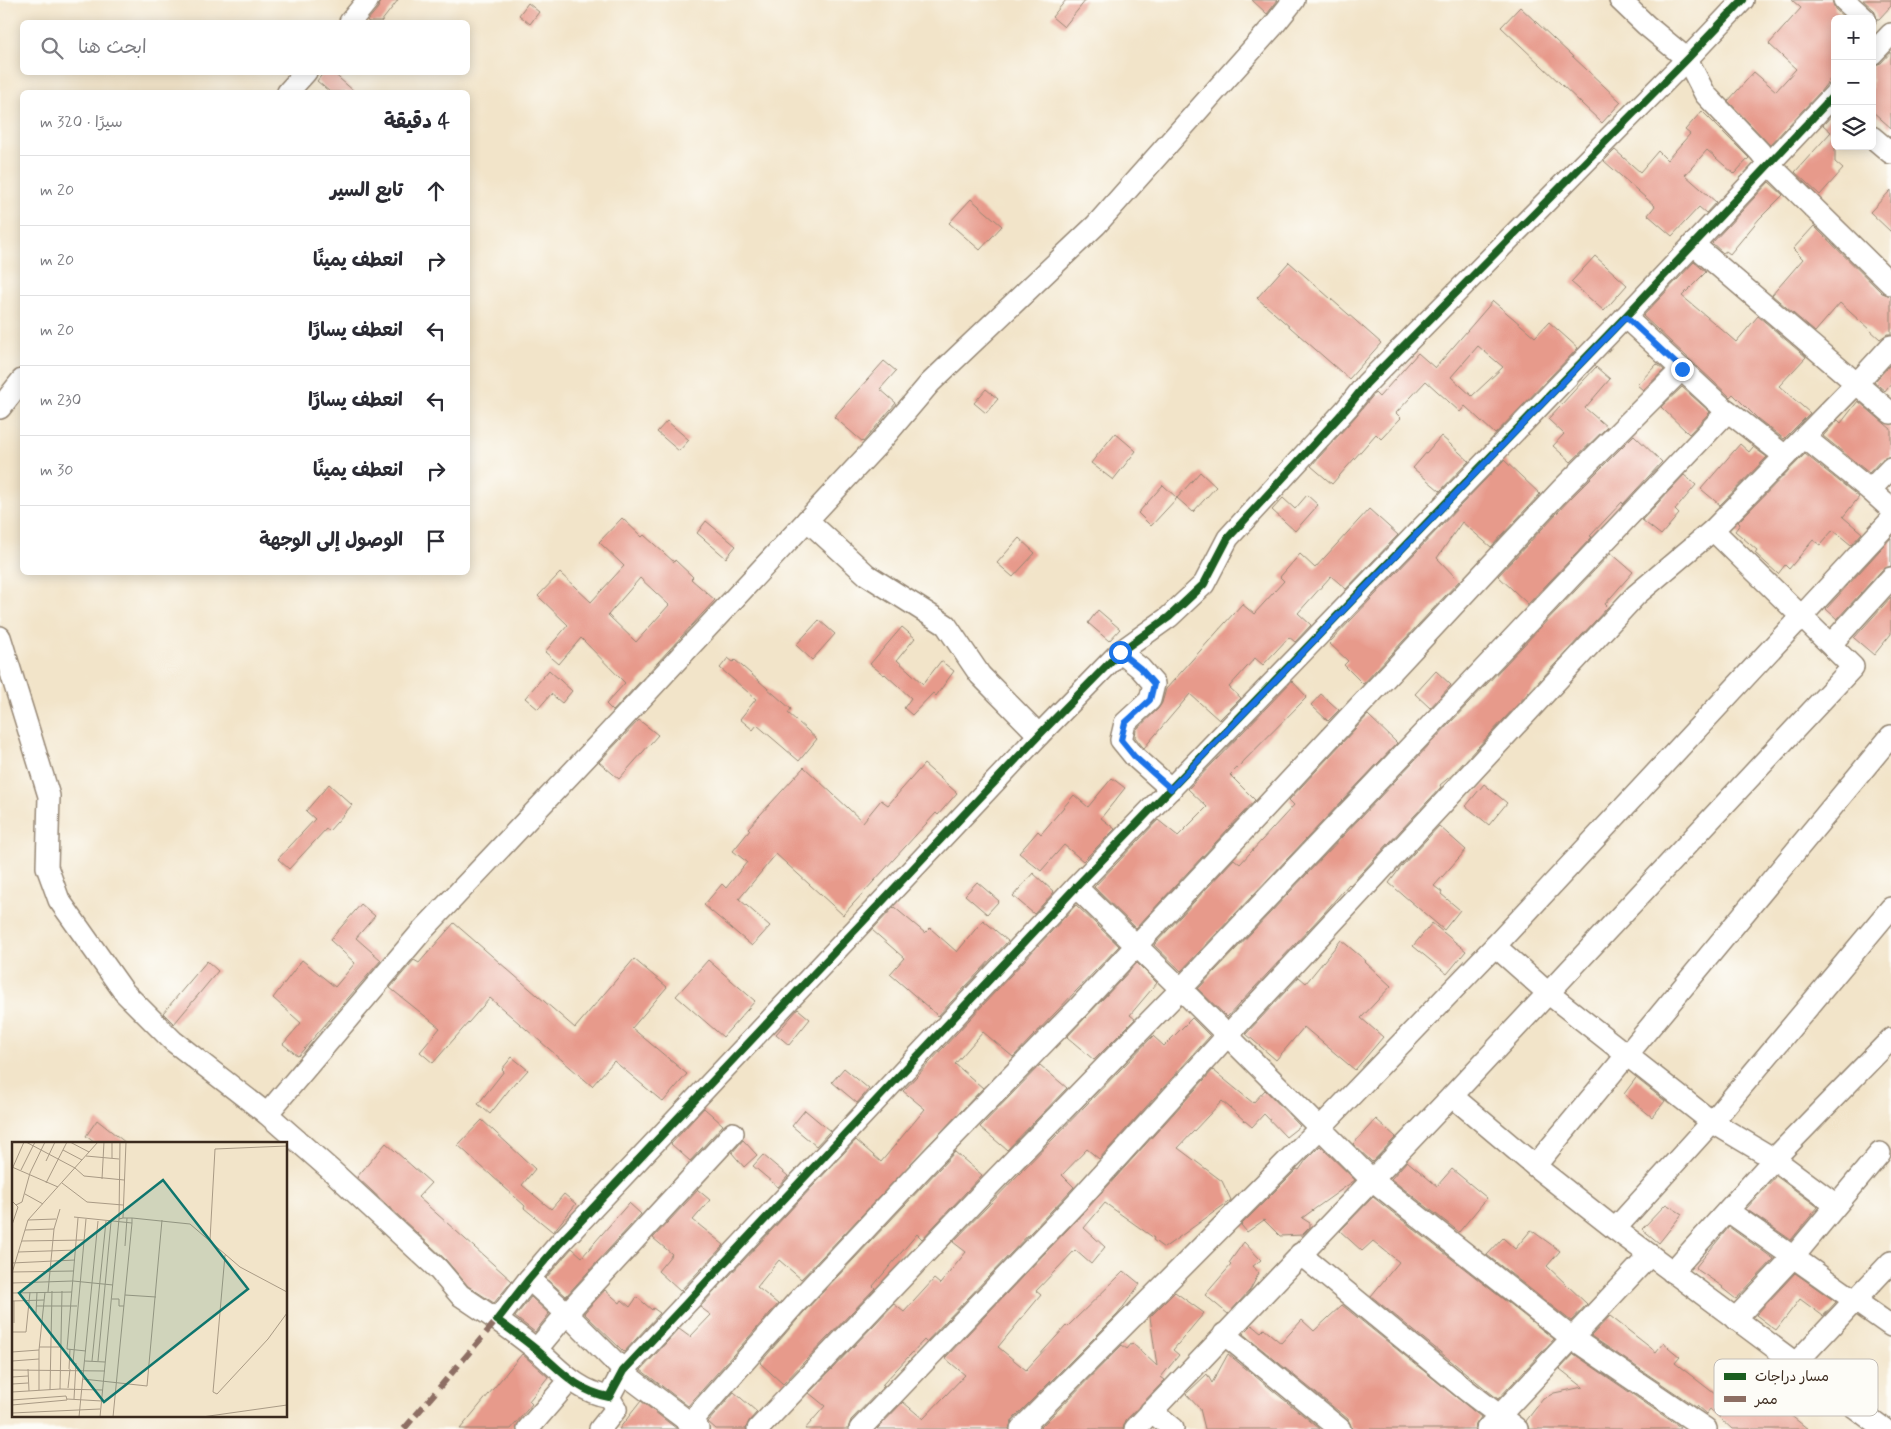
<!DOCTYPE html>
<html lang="ar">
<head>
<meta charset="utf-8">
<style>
  body { margin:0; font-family:Mynerve,"Playpen Sans Arabic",sans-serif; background:#f2f2f3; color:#2b2b33; direction:rtl }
  .controls { position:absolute; right:15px; top:15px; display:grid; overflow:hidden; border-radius:8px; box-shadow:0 2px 12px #0003 }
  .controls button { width:45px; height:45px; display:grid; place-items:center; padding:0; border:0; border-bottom:1px solid #e1e1e2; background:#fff; color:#2b2b33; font:25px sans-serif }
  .stop { position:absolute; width:15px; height:15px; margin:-11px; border:4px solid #1a73e8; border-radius:50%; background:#fff }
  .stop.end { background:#1a73e8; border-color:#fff; box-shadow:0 1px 5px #0008 }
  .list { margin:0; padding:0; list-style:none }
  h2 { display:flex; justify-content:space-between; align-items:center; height:65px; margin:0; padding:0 20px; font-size:21px }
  h2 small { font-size:16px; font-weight:400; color:#7c7c81 }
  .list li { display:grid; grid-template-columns:32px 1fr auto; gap:15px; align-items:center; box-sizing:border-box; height:70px; padding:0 20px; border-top:1px solid #e1e1e2 }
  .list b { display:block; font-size:19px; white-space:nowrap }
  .list em { font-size:16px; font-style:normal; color:#7c7c81 }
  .icon { flex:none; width:28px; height:28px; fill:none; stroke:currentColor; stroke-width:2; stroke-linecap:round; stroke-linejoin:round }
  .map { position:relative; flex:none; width:1891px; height:1429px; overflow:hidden; direction:ltr }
  .search { position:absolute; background:#fff; box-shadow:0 2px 12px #0003; left:20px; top:20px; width:450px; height:55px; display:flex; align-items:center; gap:12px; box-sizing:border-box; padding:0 18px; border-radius:8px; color:#7c7c81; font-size:19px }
  .panel { position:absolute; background:#fff; box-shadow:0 2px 12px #0003; left:20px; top:90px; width:450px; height:485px; border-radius:8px; direction:rtl }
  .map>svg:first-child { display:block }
</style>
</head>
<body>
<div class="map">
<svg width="1891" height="1429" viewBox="0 0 1891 1429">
  <rect width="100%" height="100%" fill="#fdfcf7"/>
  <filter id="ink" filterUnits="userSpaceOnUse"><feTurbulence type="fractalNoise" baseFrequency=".02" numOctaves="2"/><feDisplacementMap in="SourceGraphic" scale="10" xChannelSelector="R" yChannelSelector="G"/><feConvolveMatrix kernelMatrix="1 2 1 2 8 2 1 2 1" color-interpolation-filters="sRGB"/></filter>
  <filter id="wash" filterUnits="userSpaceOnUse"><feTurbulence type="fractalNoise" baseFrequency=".0096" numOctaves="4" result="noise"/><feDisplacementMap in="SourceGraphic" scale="20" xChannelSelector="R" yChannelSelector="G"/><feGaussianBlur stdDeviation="1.12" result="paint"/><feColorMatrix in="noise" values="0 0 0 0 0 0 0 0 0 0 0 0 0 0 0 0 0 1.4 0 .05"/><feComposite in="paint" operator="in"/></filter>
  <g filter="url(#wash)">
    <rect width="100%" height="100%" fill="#f2e4c9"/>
    <g id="blocks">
      <g fill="#e79a8b" fill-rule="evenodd">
        <path d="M380,0h18l-17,22h-11l-3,-1 11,-13z"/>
        <path d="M1066,0h20l-22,27 -12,-10z"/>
        <path d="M1252,0h26l-11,14z"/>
        <path d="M1792,0h40l3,9 11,10h-11v54l-15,19 -50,53 -42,-44 26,-29 22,19 20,-22 -27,-25 32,-36z"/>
        <path d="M1863,0h28v6l-12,13h-2l-3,-9z"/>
        <path d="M528,3l11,9 -9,12 -11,-9z"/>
        <path d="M1520,7l101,95 -19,21 -101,-96z"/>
        <path d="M1891,52v76l-19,-17v-45l9,-3z"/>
        <path d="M324,72h8l23,20h-25l-13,-11z"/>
        <path d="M1702,111l47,47 -15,16 -27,-24 -22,25 31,27 -10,11 -7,-6 -27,29 -24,-21 7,-9 -51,-45 11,-11 25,22 18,-21 9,9 23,-26 -5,-4z"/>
        <path d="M1835,112v50l8,7 -23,26 -25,-23 36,-40 -8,-7z"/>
        <path d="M1769,182l14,13 -24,24 -29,35 -4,-3 -3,2 -11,-10z"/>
        <path d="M1891,190v42l-21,-20z"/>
        <path d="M971,199l31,27 -22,24 -31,-27z"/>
        <path d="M1814,226l68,67 9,3v38h-4l-7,5 -40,-36 -25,29 -43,-37 31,-36 -10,-10z"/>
        <path d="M1595,256l32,29 -23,26 -33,-29z"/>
        <path d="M1289,262l92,81 -32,36 -92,-81z"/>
        <path d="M1694,262l12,10 -24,24 24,20 30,26 22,-26 48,41 -27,29 31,27 -26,26 -26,-20 -25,-25 -3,3 -2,-2 -85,-79z"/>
        <path d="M1493,301l42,36 14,-15 29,26 -83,86 -30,-28 -5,6 -34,-31 -30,32 5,5 -20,21 -5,-5 -44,50 -21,-18 45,-50 19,-23 4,4 39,-44 17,15zM1478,346l25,21 -31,29 -21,-19z"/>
        <path d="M884,361l12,10 -16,18 16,14 -33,39 -29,-25z"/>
        <path d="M1657,364l7,6 -21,20 -6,-5z"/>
        <path d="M1891,364v19l-6,8 -11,-9z"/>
        <path d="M1596,367l14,12 -25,29 22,19 -36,35 -18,-16 11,-12 -16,-15z"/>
        <path d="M1682,387l28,25 -21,22 -28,-27z"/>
        <path d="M986,389l12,10 -12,14 -12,-10z"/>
        <path d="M1858,401l33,28v27l-9,3 -13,14 -46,-37 15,-16 3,3z"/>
        <path d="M667,421l22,19 -10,11 -22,-19z"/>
        <path d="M1115,433l21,18 -23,29 -22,-17z"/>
        <path d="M1634,435l28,27 -39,42 -1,-2 -32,34 2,1 -64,67 -30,-28 73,-78z"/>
        <path d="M1441,436l28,25 -29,30 -27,-23z"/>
        <path d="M1740,444l9,8 4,-5 14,10 -47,48 -19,-16z"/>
        <path d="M1805,454l54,43 -16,20 19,16 -11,12 -18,-15 -13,15 -7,-5 -24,29 -4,-4 -7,9 -23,-21 2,-3 -22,-19 5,-7 -2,-2z"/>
        <path d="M1504,460l36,34 -49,53 -29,-25 -25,36 22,23 -96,103 -19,-19 4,-4 -19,-18z"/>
        <path d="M1200,472l16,15 -23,25 -16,-14z"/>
        <path d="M1684,475l12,10 -21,25 4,4 -18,21 -19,-15z"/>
        <path d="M1163,485l14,13 -26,28 -13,-13z"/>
        <path d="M1307,495l11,10 -23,26 -23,-21 11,-12 12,11z"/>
        <path d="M1369,509l29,26 -52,54 -15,-13 -33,37 13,12 -16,17 -6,-5 -26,28 -8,-7 -26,29 12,11 -22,22 -29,-26 -46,54 -2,-2 -7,-9 1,-7 22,-21 4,-6 4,-14 76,-85 12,10 30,-33 -4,-4 20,-23 15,14z"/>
        <path d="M622,518l20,19 2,-2 30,27 1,-2 18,17 -2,2 24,21 -102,111 -7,-7 19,-21 -44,-45 -22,26 -14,-12 23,-27 -30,-29 22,-23 31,29 33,-36 -25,-24zM640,578l29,27 -33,37 -28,-27z"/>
        <path d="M706,521l30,25 -10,12 -29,-25z"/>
        <path d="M1019,538l16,15 -22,24 -16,-14z"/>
        <path d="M1891,538v28l-9,4 -45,49 -11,-10z"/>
        <path d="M1611,553l22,19 -28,32 3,3 -156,168 -12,10 1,2 -91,98 -1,-1 -25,29 -97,104 -29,-28z"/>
        <path d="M1891,597v37l-17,21 -20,-17z"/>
        <path d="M1098,610l22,19 -11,12 -21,-18z"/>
        <path d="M819,620l16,14 -23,26 -16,-15z"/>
        <path d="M902,627l13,11 -18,22 26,24 18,-23 13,10 -18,25 -3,-3 -21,22 -8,-7 7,-10 -26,-24 -1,1 -14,-11z"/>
        <path d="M728,658l5,4 2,-2 56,49 -3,4 29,26 -18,22 -42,-36 -4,5 -13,-11 16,-20 -36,-31z"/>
        <path d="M549,670l23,21 -10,12 -11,-9 -13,15 -13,-11z"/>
        <path d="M1436,671l15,14 -21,23 -15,-14z"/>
        <path d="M1292,681l15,16 -77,78 25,25 -119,128 -42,-41 64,-67 20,16 29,-29 -19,-18z"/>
        <path d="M1321,694l18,16 -11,11 -17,-16z"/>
        <path d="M1368,715l29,28 -216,228 -27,-26 80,-86 6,5 54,-59 -5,-5z"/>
        <path d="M639,720l19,15 -39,44 -20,-17z"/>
        <path d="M924,764l33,29 -19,22 -2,-2 -93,102 -67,-61 -37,45 31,27 -18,20 -48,-41 18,-21 4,4 21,-26 -14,-11 17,-21 -2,-2 56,-61 59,55 18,-22 7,5z"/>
        <path d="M1112,778l13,10 -24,30 14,11 -32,32 -19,-16 -23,26 -22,-18 19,-22 3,3 33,-39 14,12z"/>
        <path d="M329,784l23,21 -23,26 -3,-2 -37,40 -11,-10 37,-40 -9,-8z"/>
        <path d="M1484,784l23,19 -18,22 -23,-19z"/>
        <path d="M1439,826l27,24 -32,36 8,6 -1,2 19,16 -16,20 -55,-47 12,-16z"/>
        <path d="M1033,873l21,19 -20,22 -21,-18z"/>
        <path d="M977,882l22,19 -12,13 -22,-19z"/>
        <path d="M361,904l14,12 -19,22 25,22 -83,96 -15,-12 18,-21 -28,-25 29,-38 33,27 20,-24 -25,-23z"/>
        <path d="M1076,905l43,41 -106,111 -30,-25 -28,32 28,24 -182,191 -22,-19 -22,27 21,17 -90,102 -47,-36 38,-41 11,8 21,-22 -11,-8 156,-167 25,22 44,-53 -22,-18z"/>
        <path d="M894,907l31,26 5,-5 27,24 26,-32 25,21 -70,75 -48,-42 14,-16 -32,-28z"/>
        <path d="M454,923l121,105 59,-69 33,28 -35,41 55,46 -24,28 -49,-41 -22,25 -102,-88 -57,65 -13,-11 20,-24 -50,-40 24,-28 5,3z"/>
        <path d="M1432,923l34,28 -19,23 -34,-28z"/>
        <path d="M1341,940l25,21 -1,1 26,24 -30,32 22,19 -28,33 -51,-43 -28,33 -30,-26 53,-57 7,6z"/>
        <path d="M708,960l47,41 -32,36 -47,-41z"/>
        <path d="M207,961l11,10 -44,53 -11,-11z"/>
        <path d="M1137,963l20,20 -27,32 5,4 -41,41 -27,-23z"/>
        <path d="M798,1009l12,10 -21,26 -13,-11z"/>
        <path d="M1192,1018l18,18 -111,123 -12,-10 -25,26 12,12 -148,155 -2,-2 -42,45 2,1 -33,34 -3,9h-43l20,-23 -16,-13 85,-89 10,8 30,-33 6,5 26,-32 -13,-10 200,-206 11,10z"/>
        <path d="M512,1057l16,13 -11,12 -1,-1 -26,33 -12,-10 26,-33 -2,-2z"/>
        <path d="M1040,1065l27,23 -60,62 -27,-23z"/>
        <path d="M844,1068l25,21 -12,14 -25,-21z"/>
        <path d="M1213,1070l40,33 12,-13 35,36 -14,11 -22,-23 -12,13 -30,-26 -44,47 44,33 9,19 -67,48 -11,-8 1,-2 -49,-35 -21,25 21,19 -14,17 -16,-14 -39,41 5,4 -43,52 28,23 40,-44 1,1 57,-56 16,13 -22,30 -106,106 -3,9h-132l26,-27 20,17 42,-44 -20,-17 141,-148z"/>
        <path d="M1636,1078l29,23 -13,16 -28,-23z"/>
        <path d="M704,1108l19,17 -33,36 -19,-17z"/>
        <path d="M805,1110l25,21 -14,15 -24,-20z"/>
        <path d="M1376,1119l20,18 -24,25 -19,-18z"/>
        <path d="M97,1120l29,23h-31l-9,-7z"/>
        <path d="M482,1120l53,49 -13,16 29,24 13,-15 12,10 -23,28 -29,-24 1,-2 -67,-61z"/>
        <path d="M743,1140l14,15 -13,12 -12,-14z"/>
        <path d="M386,1143l45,40 -13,14 94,84 -18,22 -26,-17 -22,-26 -89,-83z"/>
        <path d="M1320,1146l35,34 -53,38 8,5v4l-8,8 -22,1 -16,-16 -17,12 -6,-7 56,-56 2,1 7,-10z"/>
        <path d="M955,1152l27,23 -60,64 -5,-5 -44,52 2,2 -92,96 -23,-21 43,-50z"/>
        <path d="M763,1155l25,21 -10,11 -25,-21z"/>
        <path d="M1407,1161l30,25 15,-17 35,29 -28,34 -68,-53z"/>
        <path d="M1776,1176l42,31 -27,33 -45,-31z"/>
        <path d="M698,1190l12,10 -17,20 31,25 -44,46 -22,-20 14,-17 -19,-16z"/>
        <path d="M1373,1197l181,142 -56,60 -127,-103 28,-34 -26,-21 -11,10 -22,-20z"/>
        <path d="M629,1203l12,11 -75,82 -20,-18 26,-30 10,9z"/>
        <path d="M1666,1204l16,10 -23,29 -17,-14z"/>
        <path d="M1729,1227l45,32 -38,40 -14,-11 1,-1 -28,-19z"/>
        <path d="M1531,1230l29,21 -13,15 40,38 -16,17 -84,-66 16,-17 12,11z"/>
        <path d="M1244,1242l17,18 -8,6 6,7 -9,17 -22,24 -23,-19 26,-30 -2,-2z"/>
        <path d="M1795,1273l41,29 -13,14 -23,-17 -24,31 -20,-15z"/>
        <path d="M605,1290l15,13 2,-3 8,7 7,-10 15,13 1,-2 7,5 -36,39 -40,-39z"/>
        <path d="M1175,1292l29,21 -31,37 6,5 -18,22 4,3 -39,40 -3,9h-84l83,-84 5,4 5,-6 25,23 -7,-49z"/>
        <path d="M531,1297l18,17 -14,18 -20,-15z"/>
        <path d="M1342,1305l139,112 -6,9v3h-123l-4,-10 -105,-85 9,-9 9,7 3,-3 17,14 21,-23 12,11z"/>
        <path d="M1610,1316l46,36 7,-9 17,14 -5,6 40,31 19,-22 30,27 2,-3 42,33h-76l-22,-20 -4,5 -9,-8 -1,1 -105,-71z"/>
        <path d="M522,1354l26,23 -19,24 3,3 -21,25h-51z"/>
        <path d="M1228,1354l92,75h-115l-5,-20 -14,-15 21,-20 5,9z"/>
        <path d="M1574,1354l106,73 -1,2h-150l-3,-8 17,-22 11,-6 29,-6 -23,-18z"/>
        <path d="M734,1392l23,20 -8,9 -3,8h-30l-8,-7z"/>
        <path d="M641,1401l36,28h-58z"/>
      </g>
    </g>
  </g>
  <g filter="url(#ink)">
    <use href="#blocks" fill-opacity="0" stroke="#968774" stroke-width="1"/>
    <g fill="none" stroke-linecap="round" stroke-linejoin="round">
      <defs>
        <g id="minor">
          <path d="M1620,0l26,25 41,34 18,35 55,58 9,12 122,120"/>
          <path d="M1743,0l-56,59 -321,325 -19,24 -119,130 -24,46 -35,33 -49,35 -81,83 -480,509 -30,35 -32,41c14,10 28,20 41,31 23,20 39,40 71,46l14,-26 453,-484 549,-570 210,-223"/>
          <path d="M1844,0l21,19"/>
          <path d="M350,22l18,-22"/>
          <path d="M1872,54l19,-20"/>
          <path d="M288,92l18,-20"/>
          <path d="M1872,137l19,16"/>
          <path d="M1693,244l198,169"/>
          <path d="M1625,317l95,88 65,51"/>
          <path d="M0,408l22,-28"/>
          <path d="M1804,437l66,53 21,19"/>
          <path d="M1870,490l21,-22"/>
          <path d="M807,520l60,55 79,50 34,50 59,60"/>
          <path d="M0,637l49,159 -2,71 12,33 65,92 49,49 94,73 66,58 105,97 22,26 37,25"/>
          <path d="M1831,644l60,-66"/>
          <path d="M1120,652l20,16 14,16 -4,16 -25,23 -4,17 13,16 37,33"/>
          <path d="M1076,887l105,102 190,190 201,159 134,91"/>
          <path d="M1495,946l53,47 164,129 62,37 62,46"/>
          <path d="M1452,1096l83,70 80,63 269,200"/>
          <path d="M267,1114l155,-183 176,-186 282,-303 50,-59 166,-158 178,-200 20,-25"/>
          <path d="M1535,1166l356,-430"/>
          <path d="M1728,1211l163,115"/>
          <path d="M1615,1229l97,-107 179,-214"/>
          <path d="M1300,1254l166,136 51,39"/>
          <path d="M1672,1272l102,-113 117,-120"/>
          <path d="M529,1279l34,31 70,70 65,49"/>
          <path d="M1735,1319l59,-63 86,-103"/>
          <path d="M1224,1334l116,95"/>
          <path d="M536,1350l30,-36 167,-181"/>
          <path d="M1795,1364l96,-102"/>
          <path d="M1151,1411l22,18"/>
          <path d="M691,1422l103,-117 136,-145 148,-152 484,-519 120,-120"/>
          <path d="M528,1429l42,-49"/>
          <path d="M600,1429l16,-20 -7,-12"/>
          <path d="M758,1429l233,-245 190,-195 547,-578"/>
          <path d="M860,1429l217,-227 150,-166 409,-441 77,-65 144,-147 34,-37"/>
          <path d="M1021,1429l298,-300 176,-183 396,-426"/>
          <path d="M1135,1429l317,-333 401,-429 -140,-137"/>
          <path d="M1487,1429l163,-174"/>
        </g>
      </defs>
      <use href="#minor" stroke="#968774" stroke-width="24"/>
      <use href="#minor" stroke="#fff" stroke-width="21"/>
      <path stroke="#8d6e63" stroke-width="6" stroke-dasharray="12 6" stroke-linecap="butt" d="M404,1429l93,-109"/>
      <defs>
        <path id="cycleway" d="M1743,0l-56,59 -321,325 -19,24 -119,130 -24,46 -35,33 -49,35 -81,83 -480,509 -30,35 -32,41c14,10 28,20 41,31 23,20 39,40 71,46l14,-26 453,-484 549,-570 210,-223"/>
      </defs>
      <use href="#cycleway" stroke="#fdfcf7" stroke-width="11"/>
      <use href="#cycleway" stroke="#1b5e20" stroke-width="8"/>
    </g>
  </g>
  <g fill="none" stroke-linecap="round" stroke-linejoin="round" filter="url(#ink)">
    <path stroke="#1a73e8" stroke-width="6" d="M1120,652l20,16 14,16 -4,16 -25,23 -4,17 13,16 37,33 455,-472 56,52"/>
  </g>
  <g transform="translate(12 1142)">
    <rect width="275" height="275" fill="#f2e4c9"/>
    <path fill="none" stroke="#a99a85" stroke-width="1" d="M14,0l49,26 9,8 40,4M58,0l19,10M51,8l19,10M74,14l33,3M100,16v-16M34,19l9,-19M0,25l46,20M1,25l11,-25M9,28l14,-28M90,37l2,-37M34,41l21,-41M50,41l25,19 36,3M13,52l18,10M0,59l6,6 -6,18M4,63l6,-3 8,-29 15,-31M62,75l58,6M66,76l-11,131 19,2M120,76l58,6 50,43 47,25M107,77l1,-77M16,78l28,-1M13,88l29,-1M198,98l5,-91 72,-3M10,99l63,-1M113,104l2,-28M6,110l58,-2M213,113l-12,137 4,2 51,-55 19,-26M0,121l63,-3M0,130l62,-1M0,131l16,-53 70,-78M0,141l61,-2 40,4M36,150l6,-63 6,-20M0,151l60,-1M113,153l31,2M100,157h7v7h5M0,159l32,-1M24,164h41M24,171l1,-21M2,181v-22M0,190h14l4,-40M27,205h21M0,210l27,-2M0,219l27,-2M73,219l20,1M80,219l14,-140M86,219l13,-139M61,221l13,-144M16,227l1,22M57,227l1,-20M0,228l93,1M0,235l16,-1M71,237l64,7 15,-166M0,242l16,-1M56,246l2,-19M48,247l2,-98M27,248v-40l6,-58M38,248l2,-99M0,250l48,-3 43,1M55,257l35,2M62,257l2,-36M0,258l54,-4M0,263l55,-5 -1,-4M0,271l88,-4M67,275l19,-196M88,275l19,-198 4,-1 3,-76M101,275l19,-194v-5h-9M190,275l85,-12"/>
    <path fill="#0f766e" fill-opacity="0.15" stroke="#0f766e" stroke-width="2.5" d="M151,38l85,109 -144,113 -85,-109z"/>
    <rect width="275" height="275" fill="none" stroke="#3b2a1e" stroke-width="2.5"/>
  </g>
  <rect x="1714" y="1359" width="164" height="57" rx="8" fill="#fdfcf7" stroke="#c3bdb6" stroke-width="1"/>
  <rect x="1724" y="1373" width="22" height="7" fill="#1b5e20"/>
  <rect x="1724" y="1396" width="22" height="6" fill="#8d6e63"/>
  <g font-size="14" fill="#3b2a1e">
    <text x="1755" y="1381">مسار دراجات</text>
    <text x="1755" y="1404">ممر</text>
  </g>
</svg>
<div class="controls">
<button>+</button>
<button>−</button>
<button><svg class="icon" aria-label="layers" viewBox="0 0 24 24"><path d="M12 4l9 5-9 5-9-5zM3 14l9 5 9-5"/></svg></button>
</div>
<div class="stop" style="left:1120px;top:652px"></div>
<div class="stop end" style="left:1682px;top:369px"></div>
<div class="search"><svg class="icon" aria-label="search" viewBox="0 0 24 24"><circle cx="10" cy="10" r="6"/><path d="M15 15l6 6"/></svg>ابحث هنا</div>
<section class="panel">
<h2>4 دقيقة<small>سيرًا · 320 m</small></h2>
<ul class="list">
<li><svg class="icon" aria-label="ahead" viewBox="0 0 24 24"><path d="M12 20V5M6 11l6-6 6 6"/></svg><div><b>تابع السير</b></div><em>20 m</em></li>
<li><svg class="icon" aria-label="right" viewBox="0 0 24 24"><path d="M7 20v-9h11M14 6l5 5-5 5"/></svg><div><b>انعطف يمينًا</b></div><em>20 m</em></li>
<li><svg class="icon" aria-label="left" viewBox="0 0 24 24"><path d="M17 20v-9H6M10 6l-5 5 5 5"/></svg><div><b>انعطف يسارًا</b></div><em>20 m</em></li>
<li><svg class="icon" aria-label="left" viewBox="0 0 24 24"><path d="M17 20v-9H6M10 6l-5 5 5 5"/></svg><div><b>انعطف يسارًا</b></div><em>230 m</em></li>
<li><svg class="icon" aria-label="right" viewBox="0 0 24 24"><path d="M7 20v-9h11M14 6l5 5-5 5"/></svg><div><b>انعطف يمينًا</b></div><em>30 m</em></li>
<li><svg class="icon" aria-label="arrive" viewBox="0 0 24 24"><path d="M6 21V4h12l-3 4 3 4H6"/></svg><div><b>الوصول إلى الوجهة</b></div></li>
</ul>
</section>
</div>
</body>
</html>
